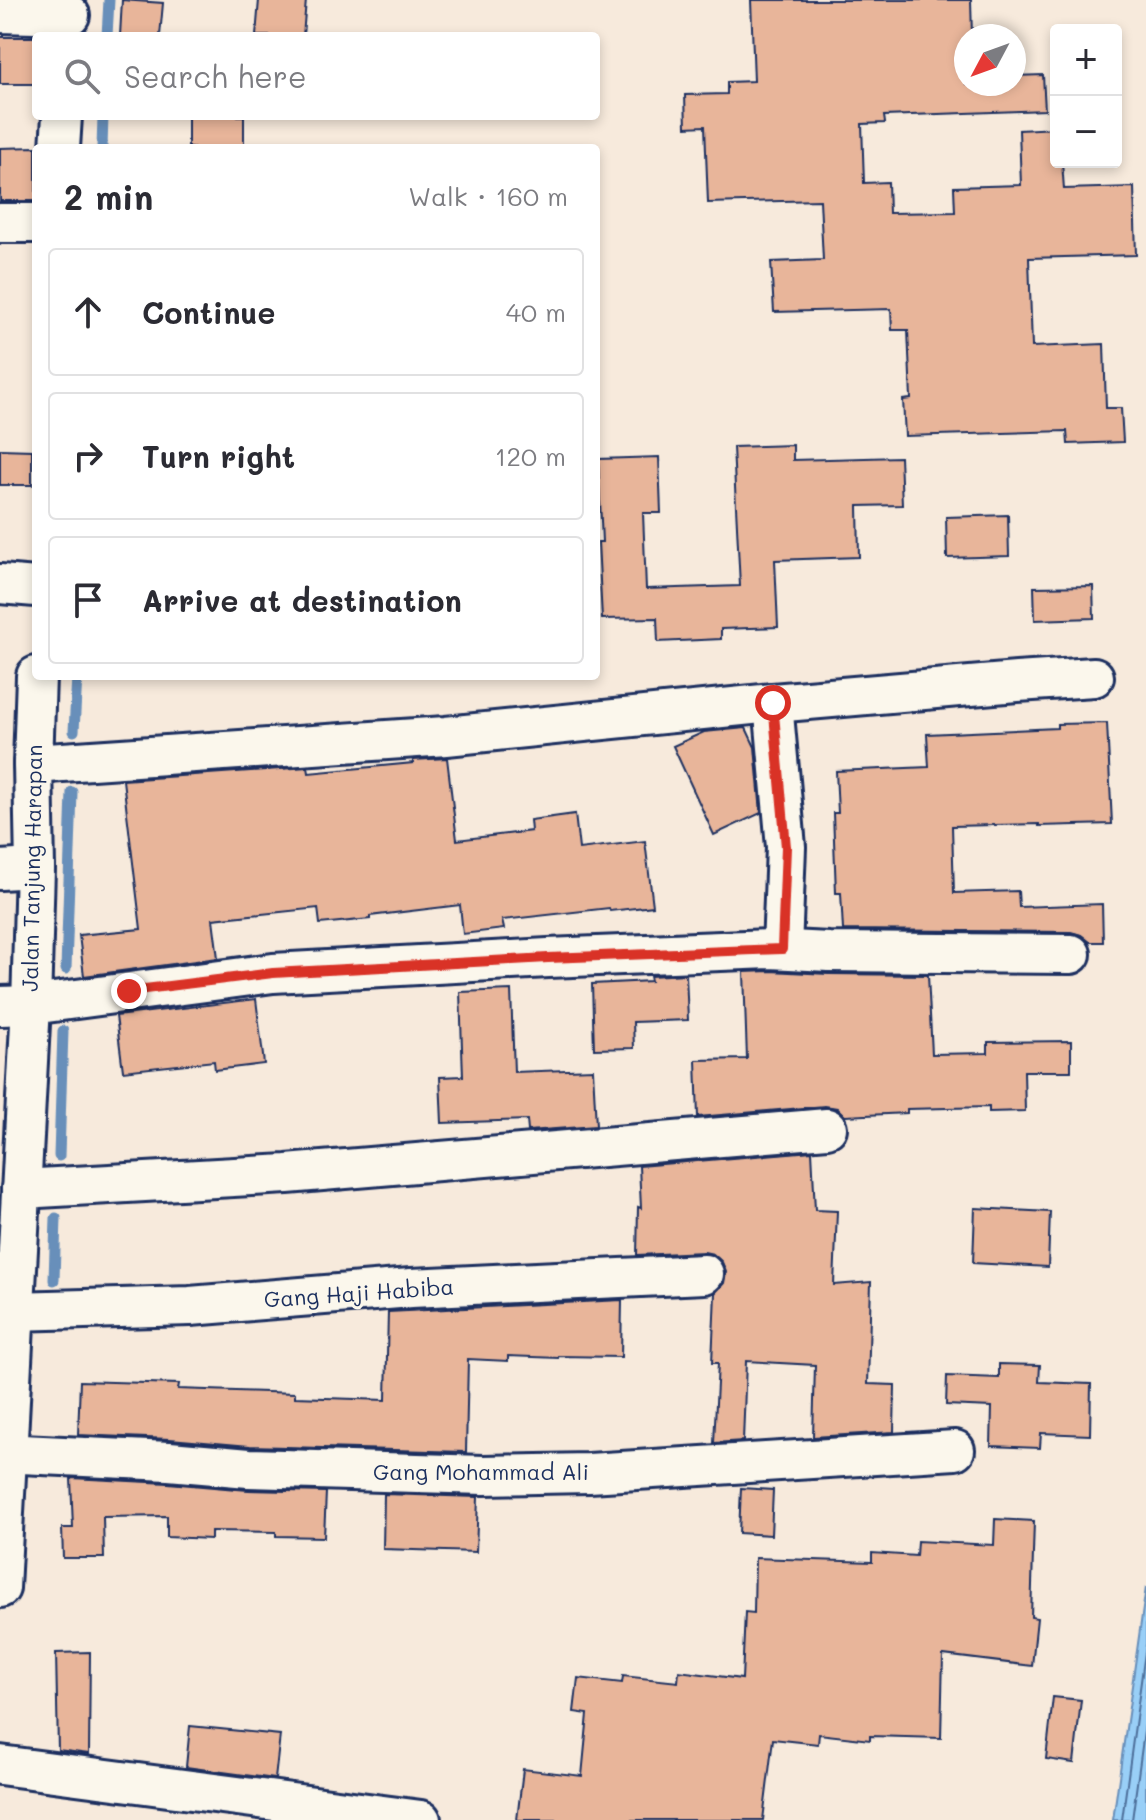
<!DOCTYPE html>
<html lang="en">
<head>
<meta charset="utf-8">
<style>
  body { margin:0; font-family:Mali,sans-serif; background:#f2f2f3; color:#2b2b33 }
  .controls { position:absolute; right:24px; top:24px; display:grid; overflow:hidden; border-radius:8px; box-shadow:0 4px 12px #0003 }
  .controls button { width:72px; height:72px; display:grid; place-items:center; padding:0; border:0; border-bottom:2px solid #e1e1e2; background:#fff; color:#2b2b33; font:40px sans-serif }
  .compass { position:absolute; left:954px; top:24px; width:72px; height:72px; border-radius:50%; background:#fff; box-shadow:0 4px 12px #0003; rotate:229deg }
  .stop { position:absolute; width:24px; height:24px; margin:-18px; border:6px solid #d93025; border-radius:50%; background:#fff }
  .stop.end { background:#d93025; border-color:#fff; box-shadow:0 2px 8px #0008 }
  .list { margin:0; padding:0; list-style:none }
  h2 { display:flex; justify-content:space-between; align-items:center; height:104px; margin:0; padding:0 32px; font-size:34px }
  h2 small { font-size:26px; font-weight:400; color:#7c7c81 }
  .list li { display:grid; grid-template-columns:52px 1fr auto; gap:24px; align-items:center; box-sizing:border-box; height:128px; margin:0 16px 16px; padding:0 16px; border:2px solid #e1e1e2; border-radius:8px }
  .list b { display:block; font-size:30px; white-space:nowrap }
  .list em { font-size:26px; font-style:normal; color:#7c7c81 }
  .icon { flex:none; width:44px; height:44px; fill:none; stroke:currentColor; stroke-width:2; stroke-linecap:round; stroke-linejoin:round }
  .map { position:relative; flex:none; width:1146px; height:1820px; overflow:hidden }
  .search { position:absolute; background:#fff; box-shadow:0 4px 12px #0003; left:32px; top:32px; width:568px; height:88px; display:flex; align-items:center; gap:20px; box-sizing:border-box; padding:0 28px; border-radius:8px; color:#7c7c81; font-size:30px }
  .panel { position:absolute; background:#fff; box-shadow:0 4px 12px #0003; left:32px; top:144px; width:568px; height:536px; border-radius:8px }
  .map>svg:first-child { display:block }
</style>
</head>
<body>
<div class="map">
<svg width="1146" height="1820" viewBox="0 0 1146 1820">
  <rect width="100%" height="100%" fill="#f7eadc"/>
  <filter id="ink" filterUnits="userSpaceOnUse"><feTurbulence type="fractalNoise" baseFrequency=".0125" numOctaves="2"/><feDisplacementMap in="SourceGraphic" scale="16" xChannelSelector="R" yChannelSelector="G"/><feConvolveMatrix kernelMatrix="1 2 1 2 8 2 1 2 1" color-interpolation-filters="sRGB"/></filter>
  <g filter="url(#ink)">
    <path fill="#99cff7" stroke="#678fba" stroke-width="2" d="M1146,1587v233h-33z"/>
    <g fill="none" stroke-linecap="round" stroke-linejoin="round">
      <g stroke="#4d6f9b" stroke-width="2">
        <path d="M1122,1820l24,-175"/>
        <path d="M1132,1820l14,-103"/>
      </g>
      <g stroke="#678fba" stroke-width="11">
        <path d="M107,36l2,-36"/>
        <path d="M102,148l1,-32"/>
        <path d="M74,731l3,-55"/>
        <path d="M66,969l6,-177"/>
        <path d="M59,1156l4,-125"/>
        <path d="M54,1280l2,-62"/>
      </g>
    </g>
    <g fill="#e8b59a" stroke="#1b2f5e" stroke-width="2">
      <path d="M122,0l41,3 -3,33h-40z"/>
      <path d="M259,0h47l-3,36h-47z"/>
      <path d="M751,0h220l1,36h-6v48h48v-8l29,-1 2,35 -161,6 1,7 -23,1 2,59 24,-1 1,31 66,-1 -1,-25 67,-2 -2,-55 37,-2v34h6l2,27 70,-2 2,68 -107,3 3,89 72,-3 2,64h15l2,34 -55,2 -1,-13 -162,5 -2,-36 8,-1 -3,-69h-16l-1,-21 -117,3 -3,-50 52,-2 -3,-60 -112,3 -3,-77 -19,1 -1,-32 42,-1v-12l27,-1z"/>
      <rect x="0" y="37" width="36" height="47"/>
      <rect x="188" y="116" width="56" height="32"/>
      <path d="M36,147v54h-36v-53z"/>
      <path d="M793,445v15l107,-3 2,48 -44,1 1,51 -84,3 3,67 -57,2v10l-63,3 -1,-24 -55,1 -4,-77h4l-4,-83 61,-2 2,56h-18l3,76 94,-3 -7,-139z"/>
      <path d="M0,449l32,1v35h-32z"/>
      <path d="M1008,515l1,41 -62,2 -1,-41z"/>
      <path d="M1093,586l1,32 -59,2 -1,-33z"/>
      <path d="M1107,723l5,101 -73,2v-2l-87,2 2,67 64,-2 1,16 83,-3 1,38h-13l-9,-7 -10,-3 -228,-2 -2,-37h-5l-3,-80h5l-2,-42 93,-4 -2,-33 130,-6v-4z"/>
      <path d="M746,728l9,19 6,66 -47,22 -41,-89 31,-14z"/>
      <path d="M447,758l10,82 74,-9 -1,-11 45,-6 4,35 66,-8 8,65 -43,5 -1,-3 -107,12 2,9 -41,5 -3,-29 -90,11v3l-50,5 -2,-16 -105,11 5,39 -134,18 -5,-41 62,-6 -18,-149 185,-13 1,6 104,-10v-3z"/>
      <path d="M770,971l58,3 100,1 4,79 56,-1v-11l83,-1v30h-47l1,40 -36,1v-5l-82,2v4l-62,3 -8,-8 -12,-2 -127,11 -2,-57 51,-1 -3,-87z"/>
      <path d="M686,974l2,46 -55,2 1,26 -40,1 -2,-65 59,-3 -1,-5z"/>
      <path d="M511,990l3,82 79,-3 3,57 -68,5 -1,-11 -85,3 -2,-46 23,-1 -3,-84z"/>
      <path d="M256,999l8,65 -49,6 -1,-9 -91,10 -7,-55z"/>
      <path d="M812,1151l3,59 22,1 -3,74 37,-3 -3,102 27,1 -1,47 -81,5 2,-72 -69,-4 -3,80 -29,2 4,-80h-6l3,-70 9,-10 2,-11 -4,-10 -9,-8 -9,-2 -67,3 1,-48 3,1 -2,-42z"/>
      <path d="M975,1208l75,4 -2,55 -75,-4z"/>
      <path d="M622,1300l-1,57 -63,-1v2l-50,-2v5l-40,-2 -2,93 -216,-6 -80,-7 -92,-4 2,-54 99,3 -1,5 117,4v4l91,3 2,-88z"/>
      <path d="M999,1364l41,1 -1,17 52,2 -1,51 -49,-2 -1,15 -49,-2 1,-39 -46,-2 1,-29 52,2z"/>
      <path d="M71,1478l97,5 80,7 78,2 -2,45 -48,-1v-4l-65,-1v8l-44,-2v-21l-64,1 1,41h-41l-1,-30h11z"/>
      <path d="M741,1488l32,2 -2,45 -32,-2z"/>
      <path d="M384,1494l94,3 -2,55 -93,-3z"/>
      <path d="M995,1519l39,2 -3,96 6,1 -5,48 -89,-11 -2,83 -71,-2v4l-51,-6 -1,10 -45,-5 -10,81h-246l6,-51 59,7 6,-62 -14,-2 4,-34 44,5 1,-7 55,6 1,-11 63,8 3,-67 9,1 1,-55 117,4v-9l44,3 1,-15 77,4z"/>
      <path d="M90,1652l-1,102 -31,-4 -2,-97z"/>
      <path d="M1053,1697l28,3 -7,63 -28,-4z"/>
      <path d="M190,1726l90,9 -5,44 -89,-12z"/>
    </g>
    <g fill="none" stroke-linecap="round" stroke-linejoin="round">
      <defs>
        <g id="minor">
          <path d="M0,13l70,2"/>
          <path d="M60,148l2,-32"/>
          <path d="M0,223h36"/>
          <path d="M0,584l36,3"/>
          <path d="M773,703l13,144 -4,102"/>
          <path d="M33,764l413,-28 327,-33 244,-21 77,-5"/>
          <path d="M0,870l35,-2"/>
          <path d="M0,1006l31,-1 242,-32 275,-15 222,-9 59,3 242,2"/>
          <path d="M21,1189l266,-15 540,-46"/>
          <path d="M14,1311l176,-5 221,-18 293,-14"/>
          <path d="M0,1453l169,8 80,7 235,7 105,-2 366,-23"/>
          <path d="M0,1588l31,-583 4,-137 -2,-104 3,-88"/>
          <path d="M0,1765l421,55"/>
        </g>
      </defs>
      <use href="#minor" stroke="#1b2f5e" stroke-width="44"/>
      <use href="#minor" stroke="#fbf7ec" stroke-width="38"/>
    </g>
  </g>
  <g fill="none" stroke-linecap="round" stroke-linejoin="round" filter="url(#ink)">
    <path stroke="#d93025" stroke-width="10" d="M129,991l144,-18 275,-15 234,-9 4,-102 -13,-144"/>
  </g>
  <g text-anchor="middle" stroke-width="6" stroke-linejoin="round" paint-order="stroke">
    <g font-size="22" fill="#1b2f5e" stroke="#fbf7ec">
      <text transform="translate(32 868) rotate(-89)" y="8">Jalan Tanjung Harapan</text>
      <text transform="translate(359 1293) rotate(-4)" y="8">Gang Haji Habiba</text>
      <text x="481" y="1480">Gang Mohammad Ali</text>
    </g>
  </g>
</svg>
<div class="controls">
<button>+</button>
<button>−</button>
</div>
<svg class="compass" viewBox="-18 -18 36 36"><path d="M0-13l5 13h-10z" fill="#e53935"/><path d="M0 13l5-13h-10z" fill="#7c7c81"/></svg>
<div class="stop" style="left:773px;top:703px"></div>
<div class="stop end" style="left:129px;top:991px"></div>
<div class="search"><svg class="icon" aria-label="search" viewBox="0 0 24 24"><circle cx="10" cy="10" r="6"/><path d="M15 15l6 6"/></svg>Search here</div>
<section class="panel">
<h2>2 min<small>Walk · 160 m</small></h2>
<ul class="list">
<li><svg class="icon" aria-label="ahead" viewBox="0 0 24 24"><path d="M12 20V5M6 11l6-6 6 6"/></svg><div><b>Continue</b></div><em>40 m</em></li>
<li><svg class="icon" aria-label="right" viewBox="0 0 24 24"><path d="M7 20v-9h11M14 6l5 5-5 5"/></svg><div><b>Turn right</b></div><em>120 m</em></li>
<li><svg class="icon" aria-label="arrive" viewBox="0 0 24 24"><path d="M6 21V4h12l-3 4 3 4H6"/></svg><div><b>Arrive at destination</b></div></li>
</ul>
</section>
</div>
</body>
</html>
